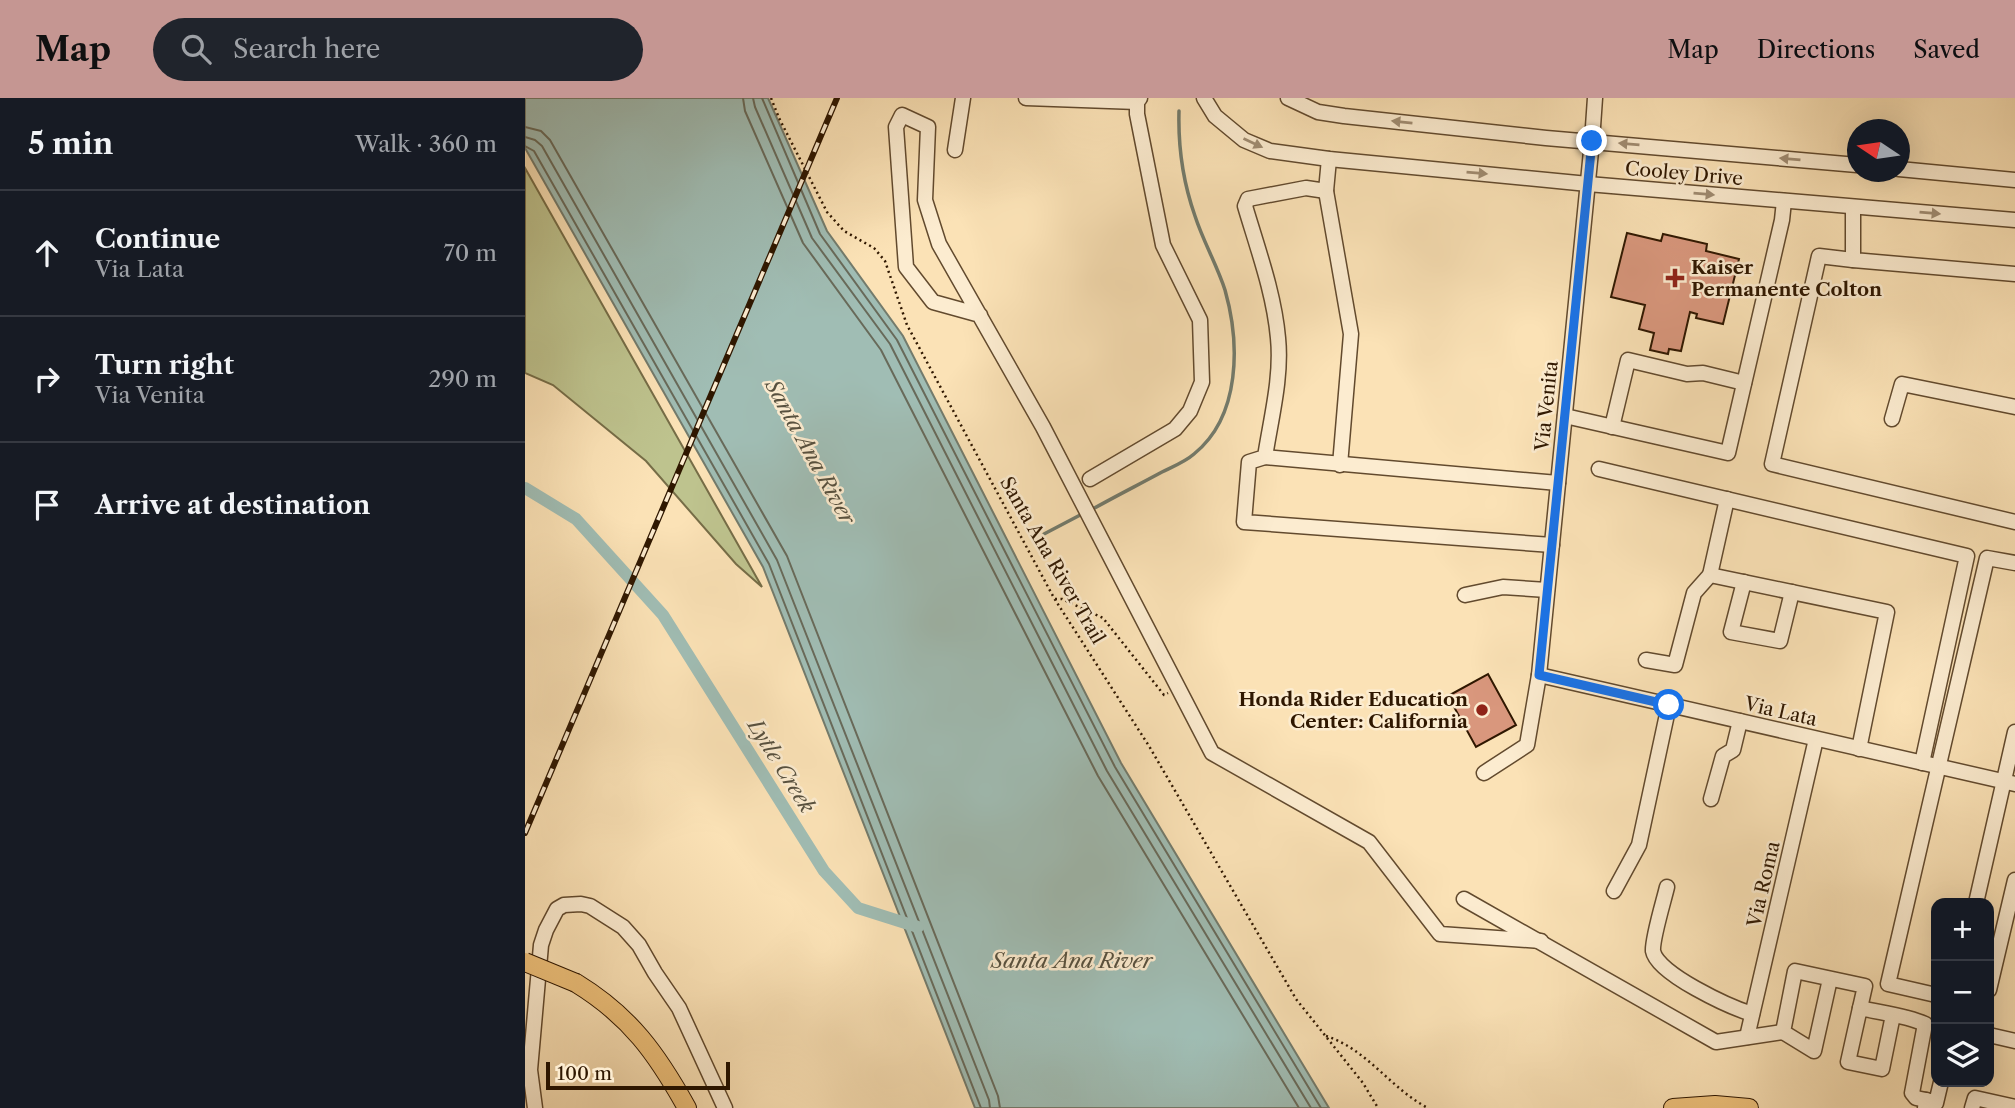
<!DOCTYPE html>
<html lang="en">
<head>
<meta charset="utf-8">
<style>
  body { margin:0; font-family:"Libre Caslon Text",serif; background:#20242c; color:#f1f3f6 }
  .controls { position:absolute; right:21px; bottom:21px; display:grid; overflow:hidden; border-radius:14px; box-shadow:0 7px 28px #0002 }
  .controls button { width:63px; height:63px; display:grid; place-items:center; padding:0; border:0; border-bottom:2px solid #363941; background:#171b24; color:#f1f3f6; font:35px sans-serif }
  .compass { position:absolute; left:1322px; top:21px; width:63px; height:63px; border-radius:50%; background:#171b24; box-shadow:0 7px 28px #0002; rotate:283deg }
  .scale { position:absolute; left:21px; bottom:18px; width:184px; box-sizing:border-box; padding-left:7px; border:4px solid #2f1700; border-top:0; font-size:19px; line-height:24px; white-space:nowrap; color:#2f1700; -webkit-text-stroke:5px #fcecd0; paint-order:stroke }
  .stop { position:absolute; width:21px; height:21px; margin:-16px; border:5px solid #1a73e8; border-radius:50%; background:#fff }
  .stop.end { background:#1a73e8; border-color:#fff; box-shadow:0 2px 7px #0008 }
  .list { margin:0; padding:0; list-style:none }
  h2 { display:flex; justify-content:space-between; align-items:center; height:91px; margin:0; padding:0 28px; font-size:30px }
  h2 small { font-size:23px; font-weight:400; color:#9ea1a6 }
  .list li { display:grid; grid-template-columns:46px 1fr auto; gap:21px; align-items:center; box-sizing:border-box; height:126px; padding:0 28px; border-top:2px solid #363941 }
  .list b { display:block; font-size:26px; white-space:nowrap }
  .list p { margin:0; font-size:23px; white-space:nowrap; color:#9ea1a6 }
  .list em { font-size:23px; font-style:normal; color:#9ea1a6 }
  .icon { flex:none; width:38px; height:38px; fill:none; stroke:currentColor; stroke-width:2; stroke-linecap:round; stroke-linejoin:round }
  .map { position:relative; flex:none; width:1490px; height:1010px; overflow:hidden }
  header { display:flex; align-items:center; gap:42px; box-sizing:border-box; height:98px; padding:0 35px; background:#c59692; color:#111 }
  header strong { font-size:33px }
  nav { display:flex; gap:38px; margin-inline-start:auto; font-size:24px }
  .search { width:490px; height:63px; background:#20242c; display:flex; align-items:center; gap:18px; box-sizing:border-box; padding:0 24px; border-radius:38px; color:#9ea1a6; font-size:26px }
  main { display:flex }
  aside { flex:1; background:#171b24 }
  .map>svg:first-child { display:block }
</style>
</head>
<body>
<header>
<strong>Map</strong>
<div class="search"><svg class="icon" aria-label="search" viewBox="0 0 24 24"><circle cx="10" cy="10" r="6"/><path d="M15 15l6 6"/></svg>Search here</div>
<nav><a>Map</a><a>Directions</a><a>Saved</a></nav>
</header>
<main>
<aside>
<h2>5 min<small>Walk · 360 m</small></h2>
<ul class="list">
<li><svg class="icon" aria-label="ahead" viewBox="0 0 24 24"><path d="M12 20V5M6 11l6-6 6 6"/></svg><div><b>Continue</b><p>Via Lata</p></div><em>70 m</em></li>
<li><svg class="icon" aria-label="right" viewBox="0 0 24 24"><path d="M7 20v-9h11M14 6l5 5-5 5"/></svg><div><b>Turn right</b><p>Via Venita</p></div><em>290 m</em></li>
<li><svg class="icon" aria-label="arrive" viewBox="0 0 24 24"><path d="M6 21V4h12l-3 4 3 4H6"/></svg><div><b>Arrive at destination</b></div></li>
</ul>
</aside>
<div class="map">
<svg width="1490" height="1010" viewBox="0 0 1490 1010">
  <rect width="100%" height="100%" fill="#fbe2b6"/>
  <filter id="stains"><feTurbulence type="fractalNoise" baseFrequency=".00286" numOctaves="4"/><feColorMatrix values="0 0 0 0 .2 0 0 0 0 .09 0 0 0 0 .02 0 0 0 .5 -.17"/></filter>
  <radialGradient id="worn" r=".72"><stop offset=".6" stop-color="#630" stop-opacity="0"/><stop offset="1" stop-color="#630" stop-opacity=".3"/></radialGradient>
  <path fill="#bec38e" stroke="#766d47" stroke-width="2" d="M0,70l237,419 -26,-23 -90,-103 -93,-76 -28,-12z"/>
  <path fill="#a0bdb4" stroke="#737b6c" stroke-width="2" d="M0,0h243l59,133 76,105 218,427 208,345h-354l-212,-541 -238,-419z"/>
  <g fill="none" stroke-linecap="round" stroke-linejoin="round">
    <g stroke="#686a5a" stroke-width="2">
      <path d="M218,0l2,13 58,132 78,107 217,426 201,332"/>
      <path d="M228,0l2,9 57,131 78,106 217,427 204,337"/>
      <path d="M237,0l58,136 77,106 218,427 206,341"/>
      <path d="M0,29l16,4 9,9 237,416 211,540 2,12"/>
      <path d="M0,39l10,3 7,6 235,414 212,540 1,8"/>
      <path d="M0,48l9,5 235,413 212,544"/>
    </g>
    <g stroke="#737b6c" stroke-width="3.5">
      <path d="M566,412c23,-13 47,-25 71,-38 10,-5 23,-10 32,-18 47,-38 46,-111 31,-164 -8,-25 -22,-49 -30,-74 -12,-34 -17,-69 -16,-105"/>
      <path d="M519,436l40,-21"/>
    </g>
    <path stroke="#a0bdb4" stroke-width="12" d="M0,390l51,31 87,96 161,256 34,37 60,19"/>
  </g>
  <g fill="#d9977d" stroke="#2f1700" stroke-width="2">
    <path d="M1102,135l34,8 2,-7 44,10 -1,7 33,8 -16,65 -27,-6 1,-4 -7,-2 -9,39 -12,-2 -1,5 -18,-4 4,-17 -15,-4 6,-24 -34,-8z"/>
    <path d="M963,576l28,51 -40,22 -28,-51z"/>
  </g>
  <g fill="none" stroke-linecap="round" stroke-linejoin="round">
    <defs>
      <g id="minor">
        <path d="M501,0l111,4"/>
        <path d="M679,0l11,18 29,24 26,11 59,8 259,25 427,36"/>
        <path d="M763,0l30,14 26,4 202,22 311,27"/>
        <path d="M430,52l8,-52"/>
        <path d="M804,61l-3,32 -20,-3 -58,11 -3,7c13,44 29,87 33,132 4,39 -7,80 -13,119l-16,5 -5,60 308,23"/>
        <path d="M1374,71l116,11"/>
        <path d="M801,93l25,143 -11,131"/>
        <path d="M1328,109v53l162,14"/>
        <path d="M1328,162l-34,-4 -47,208 243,58"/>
        <path d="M455,217l-47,-13 -27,-35 -10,-140 6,-12 26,12 -3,73 14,44 104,183 169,326 157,89 71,92 101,7"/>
        <path d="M1040,318l163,37 54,-233 2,-19"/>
        <path d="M1367,321l10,-35 113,23"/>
        <path d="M1087,329l16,-67 59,14 16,-1 41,10"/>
        <path d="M740,359l293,26"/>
        <path d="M1074,371l368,87 -45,207"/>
        <path d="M565,381l85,-50 15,-18 12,-29 -2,-62 -37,-75 -26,-131v-12l3,-4"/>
        <path d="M1185,477l17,-76"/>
        <path d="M1219,484l-13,50 49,9 12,-49"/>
        <path d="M940,497l38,-8 44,3"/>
        <path d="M1121,562l29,5 19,-72 16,-18 177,37 -28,137"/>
        <path d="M1014,577l476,109"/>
        <path d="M959,675l43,-28 12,-70 53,-534 3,-43"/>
        <path d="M1186,701l12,-43 10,-6 7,-29"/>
        <path d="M1142,789c-3,13 -15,52 -14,64 4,23 77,56 99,63"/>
        <path d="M1089,793l25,-46 30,-140"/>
        <path d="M939,801l252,143 67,-10"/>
        <path d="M1451,805l39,-171"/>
        <path d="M1305,881l-16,72 -31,-19 12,-61 70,15 -5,22"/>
        <path d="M1464,892l26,-110"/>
        <path d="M1411,897l-48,-11 99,-426 28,5"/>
        <path d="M1368,917l-11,54 -34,-7 12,-54c21,5 45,7 65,16l-13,69 4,5 10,2 -1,8"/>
        <path d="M1464,937l26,6"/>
        <path d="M1222,939l69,-298"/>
        <path d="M1401,1002l10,3 5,-21"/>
        <path d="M10,1010l-5,-38 11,-125 5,-15 11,-21 7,-4 17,-1 9,2 33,21 16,18 16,28 24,35 46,100"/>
        <path d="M1447,1010l3,-10 40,9"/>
      </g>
      <g id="major">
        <path d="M51,885c54,33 81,71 111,125"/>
        <path d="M1148,1010l42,-3 34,3"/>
      </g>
    </defs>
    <use href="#minor" stroke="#624a2e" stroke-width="17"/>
    <use href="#major" stroke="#2f1700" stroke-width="20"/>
    <g stroke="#2f1700" stroke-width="2.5" stroke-dasharray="2 3.5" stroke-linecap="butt">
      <path d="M246,0l8,20 48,94 17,19 30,17 11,13 22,64 147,273 95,148 147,253 67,84 15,25"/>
      <path d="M530,501h7l41,19 61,77 4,-2"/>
      <path d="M801,938c41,13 65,53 102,72"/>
    </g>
    <use href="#minor" stroke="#fcecd0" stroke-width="14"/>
    <use href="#major" stroke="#eec17b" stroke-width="18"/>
    <defs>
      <path id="rail" d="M0,735l312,-735"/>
    </defs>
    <use href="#rail" stroke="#2f1700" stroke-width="6"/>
    <use href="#rail" stroke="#fcecd0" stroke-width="3.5" stroke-dasharray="10" stroke-linecap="butt"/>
    <defs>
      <path id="major-bridge" d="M0,864l51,21"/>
    </defs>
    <use href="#major-bridge" stroke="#2f1700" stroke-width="20" stroke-linecap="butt"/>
    <use href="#major-bridge" stroke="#eec17b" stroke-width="18"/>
  </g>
  <defs><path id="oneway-solid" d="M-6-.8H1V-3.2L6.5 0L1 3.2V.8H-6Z" transform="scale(1.75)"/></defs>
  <g fill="#a08c72">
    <use href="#oneway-solid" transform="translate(877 24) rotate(-174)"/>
    <use href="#oneway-solid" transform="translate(728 45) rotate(25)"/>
    <use href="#oneway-solid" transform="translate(1104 46) rotate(-175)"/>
    <use href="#oneway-solid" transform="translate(1265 61) rotate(-175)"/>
    <use href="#oneway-solid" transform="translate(952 75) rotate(5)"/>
    <use href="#oneway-solid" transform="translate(1179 96) rotate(5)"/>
    <use href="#oneway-solid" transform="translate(1405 115) rotate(5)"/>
  </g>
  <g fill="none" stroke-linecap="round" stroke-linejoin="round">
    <path stroke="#1a73e8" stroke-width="9" d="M1067,43l-53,534 130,30"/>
  </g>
  <g fill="#8f2418" stroke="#fcecd0" stroke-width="2.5">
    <path d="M1146.5 169.5h7v7h7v7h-7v7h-7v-7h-7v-7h7z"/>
    <circle cx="957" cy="612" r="7"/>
  </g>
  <g text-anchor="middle" stroke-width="5" stroke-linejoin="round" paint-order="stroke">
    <g font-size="19" fill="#2f1700" stroke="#fcecd0">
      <text transform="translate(1159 75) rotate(5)" y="7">Cooley Drive</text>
      <text transform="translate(1021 308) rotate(-84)" y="7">Via Venita</text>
      <text transform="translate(528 462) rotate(60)" y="7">Santa Ana River Trail</text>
      <text transform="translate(1256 613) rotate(13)" y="7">Via Lata</text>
      <text transform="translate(1238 786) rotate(-77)" y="7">Via Roma</text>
    </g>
    <g font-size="19" font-weight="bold" fill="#2f1700" stroke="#fcecd0" text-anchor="start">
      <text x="1166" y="176">Kaiser<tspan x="1166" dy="22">Permanente Colton</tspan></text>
      <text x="943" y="608" text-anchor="end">Honda Rider Education<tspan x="943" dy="22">Center: California</tspan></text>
    </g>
    <g font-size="21" font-style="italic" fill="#57513f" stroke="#fcecd0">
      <text transform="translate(285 354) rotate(61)" y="7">Santa Ana River</text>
      <text transform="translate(256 668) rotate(58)" y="7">Lytle Creek</text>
      <text x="547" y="870">Santa Ana River</text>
    </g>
  </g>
  <rect width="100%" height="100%" filter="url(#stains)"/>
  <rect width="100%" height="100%" fill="url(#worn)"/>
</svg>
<div class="controls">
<button>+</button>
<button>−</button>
<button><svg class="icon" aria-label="layers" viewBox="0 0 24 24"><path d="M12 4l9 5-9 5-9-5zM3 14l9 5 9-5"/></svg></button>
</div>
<svg class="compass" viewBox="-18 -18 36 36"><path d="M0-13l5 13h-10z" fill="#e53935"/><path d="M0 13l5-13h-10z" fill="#9ea1a6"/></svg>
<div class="scale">100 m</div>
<div class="stop" style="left:1144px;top:607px"></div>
<div class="stop end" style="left:1067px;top:43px"></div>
</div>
</main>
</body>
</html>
